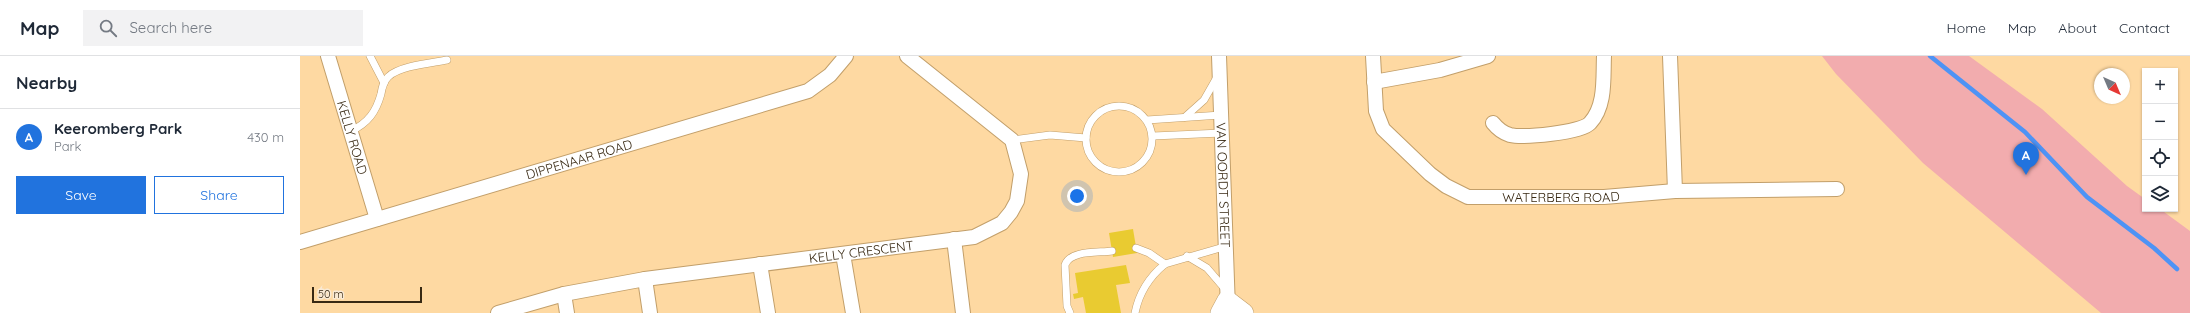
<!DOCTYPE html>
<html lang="en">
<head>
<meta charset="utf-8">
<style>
  body { margin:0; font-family:Quicksand,sans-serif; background:#f2f2f3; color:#1f2937 }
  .controls { position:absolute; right:12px; top:12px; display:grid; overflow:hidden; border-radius:0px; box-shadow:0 1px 3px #0004 }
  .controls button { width:36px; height:36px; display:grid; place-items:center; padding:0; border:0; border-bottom:1px solid #e0e1e3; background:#fff; color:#1f2937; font:20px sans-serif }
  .compass { position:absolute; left:1794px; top:12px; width:36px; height:36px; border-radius:50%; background:#fff; box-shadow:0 1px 3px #0004; rotate:136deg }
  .scale { position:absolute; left:12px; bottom:10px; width:110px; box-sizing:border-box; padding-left:4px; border:2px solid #382913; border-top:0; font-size:11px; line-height:14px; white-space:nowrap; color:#382913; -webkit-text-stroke:3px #f9ead5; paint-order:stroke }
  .you { position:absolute; left:777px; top:140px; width:14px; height:14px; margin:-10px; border:3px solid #fff; border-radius:50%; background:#1a73e8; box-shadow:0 0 0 6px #1a73e833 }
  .badge { display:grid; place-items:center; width:26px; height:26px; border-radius:50%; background:#2173de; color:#fff; font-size:13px; font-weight:700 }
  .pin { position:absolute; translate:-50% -33px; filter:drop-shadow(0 1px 2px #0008) }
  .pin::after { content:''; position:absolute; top:21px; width:14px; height:12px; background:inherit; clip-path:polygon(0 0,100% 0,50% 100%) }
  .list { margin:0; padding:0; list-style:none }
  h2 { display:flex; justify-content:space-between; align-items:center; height:52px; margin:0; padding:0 16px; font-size:17px }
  h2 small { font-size:13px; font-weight:400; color:#747a83 }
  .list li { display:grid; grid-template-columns:26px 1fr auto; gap:12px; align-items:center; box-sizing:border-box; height:56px; padding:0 16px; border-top:1px solid #e0e1e3 }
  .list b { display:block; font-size:15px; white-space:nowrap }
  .list p { margin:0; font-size:13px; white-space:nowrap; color:#747a83 }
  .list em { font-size:13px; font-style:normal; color:#747a83 }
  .actions { display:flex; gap:8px; padding:12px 16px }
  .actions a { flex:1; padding:9px 0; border:1px solid #2173de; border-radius:0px; text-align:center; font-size:14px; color:#2173de }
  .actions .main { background:#2173de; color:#fff }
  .icon { flex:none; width:22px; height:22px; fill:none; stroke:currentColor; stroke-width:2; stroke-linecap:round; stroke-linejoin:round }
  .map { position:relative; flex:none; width:1890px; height:257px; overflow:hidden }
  header { display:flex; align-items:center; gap:24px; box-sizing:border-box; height:56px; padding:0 20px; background:#fff; border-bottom:1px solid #e0e1e3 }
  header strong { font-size:19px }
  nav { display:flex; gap:22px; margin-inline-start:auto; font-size:14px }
  .search { width:280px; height:36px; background:#f2f2f3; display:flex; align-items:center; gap:10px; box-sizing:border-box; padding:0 14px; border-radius:0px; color:#747a83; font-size:15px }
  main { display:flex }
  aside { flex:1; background:#fff }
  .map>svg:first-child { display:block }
</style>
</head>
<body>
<header>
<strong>Map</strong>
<div class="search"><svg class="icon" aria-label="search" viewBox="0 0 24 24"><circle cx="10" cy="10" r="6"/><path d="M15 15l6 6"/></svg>Search here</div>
<nav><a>Home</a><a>Map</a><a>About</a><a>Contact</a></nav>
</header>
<main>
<aside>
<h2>Nearby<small></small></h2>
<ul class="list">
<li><span class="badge">A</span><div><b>Keeromberg Park</b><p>Park</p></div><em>430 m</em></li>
</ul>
<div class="actions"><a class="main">Save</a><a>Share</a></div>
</aside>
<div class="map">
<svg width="1890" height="257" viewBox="0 0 1890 257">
  <rect width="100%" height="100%" fill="#fed9a2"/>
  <path fill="#f2acae" d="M1522,0h147l73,53 85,77 18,13v10h15l30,22v82h-89l-178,-150 -87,-89z"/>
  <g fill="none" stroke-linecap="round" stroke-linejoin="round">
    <path stroke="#4e93f5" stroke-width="4.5" d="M1630,0l95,76 62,65 67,51 23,21"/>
  </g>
  <g fill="#e9cb31">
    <path d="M833,173l4,24 -24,4 -4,-24z"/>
    <path d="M826,209l4,18 -14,2 5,28h-35l-3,-16 -9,2 -1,-5 5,-1 -3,-20z"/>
  </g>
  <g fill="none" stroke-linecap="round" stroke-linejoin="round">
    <defs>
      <g id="lane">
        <path d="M70,0l14,27"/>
        <circle cx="819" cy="83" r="33"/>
        <path d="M885,61l19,-17 12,-21"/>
        <path d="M847,64l74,-5"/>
        <path d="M51,75c17,-8 25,-19 30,-37 1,-6 2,-12 7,-17 11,-11 43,-14 59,-17"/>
        <path d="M853,80l69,-3"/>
        <path d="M712,84l38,-5 36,3"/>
        <path d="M836,192l13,5 16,11"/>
        <path d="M887,200l20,12 18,21"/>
        <path d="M770,257l-3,-7 -2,-41c5,-15 33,-12 47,-14"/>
        <path d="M835,257c4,-20 14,-36 30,-49l62,-18"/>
      </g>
      <g id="street">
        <path id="s1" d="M28,0l49,163"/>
        <path id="s2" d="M919,0l9,253"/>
        <path id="s3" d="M1073,0l3,55 7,18 47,45 16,12 22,11h136l71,-6 162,-2"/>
        <path d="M1370,0l5,135"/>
        <path d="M1074,26l66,-12 48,-14"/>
        <path d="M1193,67c4,5 10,10 17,12 13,3 71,-2 80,-12 16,-17 13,-45 14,-67"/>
        <path d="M654,183l9,74"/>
        <path id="s4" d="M0,186l508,-151 22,-16 16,-19"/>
        <path d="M543,198l10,59"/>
        <path d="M460,208l8,49"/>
        <path d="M345,223l5,34"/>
        <path d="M264,238l3,19"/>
        <path id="s5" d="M198,257l66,-19 81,-15 329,-42 28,-14 9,-11 6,-11 4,-27 -9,-34 -105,-84"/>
      </g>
      <path id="secondary" d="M920,257l7,-13 17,13"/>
    </defs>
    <use href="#lane" stroke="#c29f6a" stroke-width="8"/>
    <use href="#street" stroke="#c29f6a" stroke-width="16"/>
    <use href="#secondary" stroke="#c29f6a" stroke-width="20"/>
    <use href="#lane" stroke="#fff" stroke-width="7"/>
    <use href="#street" stroke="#fff" stroke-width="14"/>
    <use href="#secondary" stroke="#fff" stroke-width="19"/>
  </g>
  <g text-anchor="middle" stroke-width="3" stroke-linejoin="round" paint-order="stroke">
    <g font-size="13" fill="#382913" stroke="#f9ead5">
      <text dy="5" stroke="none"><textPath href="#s1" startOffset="85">KELLY ROAD</textPath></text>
      <text dy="5" stroke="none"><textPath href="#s4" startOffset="291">DIPPENAAR ROAD</textPath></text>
      <text dy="5" stroke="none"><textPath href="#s2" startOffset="129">VAN OORDT STREET</textPath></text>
      <text dy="5" stroke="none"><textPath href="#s3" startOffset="277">WATERBERG ROAD</textPath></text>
      <text dy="5" stroke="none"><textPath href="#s5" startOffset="369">KELLY CRESCENT</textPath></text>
    </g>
  </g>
</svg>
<div class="controls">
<button>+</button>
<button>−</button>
<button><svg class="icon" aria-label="locate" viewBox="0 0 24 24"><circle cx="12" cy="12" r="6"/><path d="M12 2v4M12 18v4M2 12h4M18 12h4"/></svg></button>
<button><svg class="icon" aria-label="layers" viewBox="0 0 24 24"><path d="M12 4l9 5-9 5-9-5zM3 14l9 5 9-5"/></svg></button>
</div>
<svg class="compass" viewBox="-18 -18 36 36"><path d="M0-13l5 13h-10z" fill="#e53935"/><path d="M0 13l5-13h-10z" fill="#747a83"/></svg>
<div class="scale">50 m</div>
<div class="you"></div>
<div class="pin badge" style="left:1726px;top:119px">A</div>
</div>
</main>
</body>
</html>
